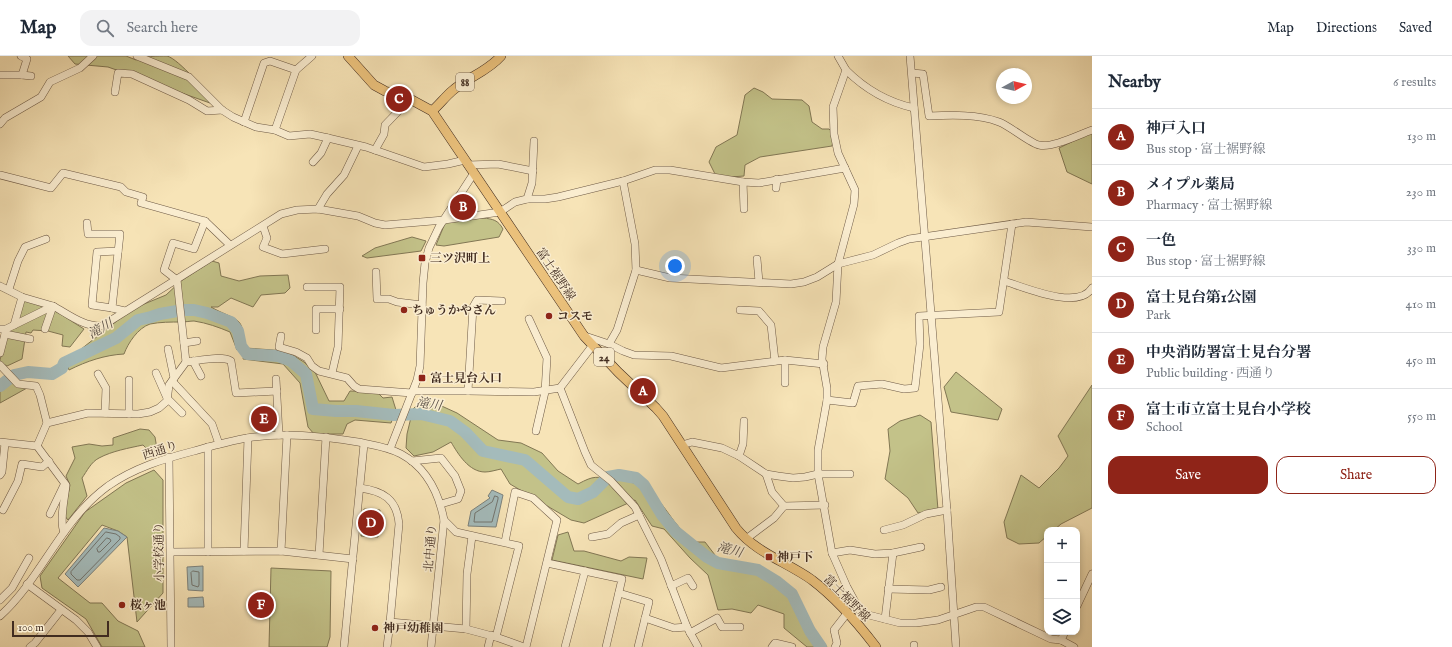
<!DOCTYPE html>
<html lang="en">
<head>
<meta charset="utf-8">
<style>
  body { margin:0; font-family:"IM FELL English","Noto Serif JP",serif; background:#f2f2f3; color:#1f2937 }
  .controls { position:absolute; right:12px; bottom:12px; display:grid; overflow:hidden; border-radius:8px; box-shadow:0 2px 6px #0003 }
  .controls button { width:36px; height:36px; display:grid; place-items:center; padding:0; border:0; border-bottom:1px solid #e0e1e3; background:#fff; color:#1f2937; font:20px sans-serif }
  .compass { position:absolute; left:996px; top:12px; width:36px; height:36px; border-radius:50%; background:#fff; box-shadow:0 2px 6px #0003; rotate:82deg }
  .scale { position:absolute; left:12px; bottom:10px; width:97px; box-sizing:border-box; padding-left:4px; border:2px solid #412c20; border-top:0; font-size:11px; line-height:14px; white-space:nowrap; color:#412c20; -webkit-text-stroke:3px #faedd0; paint-order:stroke }
  .you { position:absolute; left:675px; top:210px; width:14px; height:14px; margin:-10px; border:3px solid #fff; border-radius:50%; background:#1a73e8; box-shadow:0 0 0 6px #1a73e833 }
  .badge { display:grid; place-items:center; width:26px; height:26px; border-radius:50%; background:#8f2418; color:#fff; font-size:13px; font-weight:700 }
  .pin { position:absolute; translate:-50% -50%; border:2px solid #fff; box-shadow:0 1px 4px #0006 }
  .list { margin:0; padding:0; list-style:none }
  h2 { display:flex; justify-content:space-between; align-items:center; height:52px; margin:0; padding:0 16px; font-size:17px }
  h2 small { font-size:13px; font-weight:400; color:#747a83 }
  .list li { display:grid; grid-template-columns:26px 1fr auto; gap:12px; align-items:center; box-sizing:border-box; height:56px; padding:0 16px; border-top:1px solid #e0e1e3 }
  .list b { display:block; font-size:15px; white-space:nowrap }
  .list p { margin:0; font-size:13px; white-space:nowrap; color:#747a83 }
  .list em { font-size:13px; font-style:normal; color:#747a83 }
  .actions { display:flex; gap:8px; padding:12px 16px }
  .actions a { flex:1; padding:9px 0; border:1px solid #8f2418; border-radius:12px; text-align:center; font-size:14px; color:#8f2418 }
  .actions .main { background:#8f2418; color:#fff }
  .icon { flex:none; width:22px; height:22px; fill:none; stroke:currentColor; stroke-width:2; stroke-linecap:round; stroke-linejoin:round }
  .map { position:relative; flex:none; width:1092px; height:591px; overflow:hidden }
  header { display:flex; align-items:center; gap:24px; box-sizing:border-box; height:56px; padding:0 20px; background:#fff; border-bottom:1px solid #e0e1e3 }
  header strong { font-size:19px }
  nav { display:flex; gap:22px; margin-inline-start:auto; font-size:14px }
  .search { width:280px; height:36px; background:#f2f2f3; display:flex; align-items:center; gap:10px; box-sizing:border-box; padding:0 14px; border-radius:12px; color:#747a83; font-size:15px }
  main { display:flex }
  aside { flex:1; background:#fff }
  .map>svg:first-child { display:block }
</style>
</head>
<body>
<header>
<strong>Map</strong>
<div class="search"><svg class="icon" aria-label="search" viewBox="0 0 24 24"><circle cx="10" cy="10" r="6"/><path d="M15 15l6 6"/></svg>Search here</div>
<nav><a>Map</a><a>Directions</a><a>Saved</a></nav>
</header>
<main>
<div class="map">
<svg width="1092" height="591" viewBox="0 0 1092 591">
  <rect width="100%" height="100%" fill="#f7e4b7"/>
  <filter id="stains"><feTurbulence type="fractalNoise" baseFrequency=".005" numOctaves="4"/><feColorMatrix values="0 0 0 0 .2 0 0 0 0 .09 0 0 0 0 .02 0 0 0 .5 -.17"/></filter>
  <radialGradient id="worn" r=".72"><stop offset=".6" stop-color="#630" stop-opacity="0"/><stop offset="1" stop-color="#630" stop-opacity=".3"/></radialGradient>
  <g fill="#c3c289" stroke="#827754">
    <path d="M68,0h58l10,4c7,-4 22,-4 31,-4 12,3 41,38 50,48l-7,-1 -102,-36 -33,-3z"/>
    <path d="M754,32l9,4 9,7 30,1 7,6 3,16 10,7h7l5,5 -2,12 -72,11 -15,8 -1,11 -27,2 -8,-16 7,-15 21,-12 8,-40z"/>
    <path d="M1092,76v52l-25,-12 -8,-24z"/>
    <path d="M483,162c10,1 15,2 20,11l-4,8 -55,9 -8,-1 10,-24z"/>
    <path d="M412,181l14,4 -5,10 -54,7 -5,-2 13,-8z"/>
    <path d="M212,205l7,2 2,13 18,5 21,-5 28,-1 2,13 -5,5 -24,2 -8,12 -22,-9 -13,9h-7c22,13 41,10 26,43l-7,-18c-12,-5 -23,-9 -36,-11 -4,0 -8,1 -13,1 -10,0 -21,0 -31,2 -12,4 -22,19 -26,30 -19,1 -37,7 -55,16l-3,-9 66,-52 34,-14 15,-14z"/>
    <path d="M23,243l34,13 27,17 -14,18 -8,-1 1,-11 -15,-4 -15,-1 -2,3 -5,-1 -4,27 -15,7 -7,-4v-2l7,-28z"/>
    <path d="M246,292l40,3 18,11 11,10 14,29h15l6,-10 27,1 6,6 9,-1 4,13 -5,13 -36,-3 -8,4 -4,10h-29l-6,-7 -8,-44 -17,-19 -40,-5z"/>
    <path d="M956,316l46,37 -4,11 -47,-8 -7,-25z"/>
    <path d="M5,321l22,11 -27,15v-22z"/>
    <path d="M1092,329v123l-31,16 -7,6h-7v6l-8,7 -20,1 -12,-6 -3,-16 17,-47 18,13 20,-20 9,-12 -10,-20z"/>
    <path d="M424,342l33,15 41,27 23,3 21,10 16,18 20,13c17,-9 17,-7 36,-5 35,4 41,16 60,42 6,8 13,14 19,21h12l20,26c28,2 44,7 65,27l37,52h-20l-23,-19v-14l-26,-9 -7,8 -19,-4 -14,1 -10,-35 -18,-17 -26,-29 -12,-3 -17,-26 -51,23 -13,-3 -61,-36 -9,-15c-5,1 -11,3 -16,3 -16,0 -27,-18 -34,-30l-18,10 -19,4 -8,-8 1,-14 6,-25z"/>
    <path d="M920,359l11,7 7,88 -20,3 -10,-15 -23,-19 5,-28 -2,-22 12,-8z"/>
    <path d="M140,373l9,1 6,7 2,12 -7,3 -7,-7c-14,3 -31,6 -44,13 -8,4 -12,13 -17,20l5,18 -19,24 -4,-5 6,-30 -4,-9 9,-18 -3,-11 17,-3 13,2 11,-1v-7z"/>
    <path d="M154,414l9,10v113l-26,29 -10,-85 -9,-6 -16,-6 -44,53 32,25h12l16,18 20,10 7,16h-43l-16,-28 -44,-31 -2,-12 45,-64 41,-29z"/>
    <path d="M364,453l16,1 -2,27 -17,-1z"/>
    <path d="M568,476l6,19h10l37,10 8,-4 18,1 -4,21 -91,-19 6,-25z"/>
    <path d="M271,512l60,3 -1,66 -3,10h-58z"/>
  </g>
  <g fill="#a4bbbb" stroke="#7c827d">
    <path d="M492,434l11,5 -7,32 -28,-1 3,-15 19,-13 -2,-2z"/>
    <path d="M104,472l14,3 9,6 -49,50 -13,-13z"/>
    <path d="M203,510v25l-15,-1 -1,-23z"/>
    <path d="M203,541l1,10h-16v-9z"/>
  </g>
  <g fill="none" stroke-linecap="round" stroke-linejoin="round">
    <g stroke="#72746e" stroke-width="1">
      <path d="M495,440l3,1v2l-6,23h-18l1,-9 17,-11z"/>
      <path d="M106,476l10,2 4,3v2l-40,41h-3l-6,-6v-2z"/>
      <path d="M107,482l3,1 1,2 -11,11h-2l-1,-3z"/>
      <path d="M193,515l6,1v13l-1,2 -6,-2 -1,-12z"/>
    </g>
    <path stroke="#a4bbbb" stroke-width="12" d="M0,330l14,-11 14,-3 24,2 10,-6 2,-5 52,-25 22,-18 13,-3 9,-3 23,-4h11l13,3 24,9 7,9 3,15 6,8 31,2 13,5 15,13 7,35 23,2h20l38,4 27,-1 29,7 15,11 18,19 42,9 43,37 10,2 15,-7 15,-15 11,-2 17,3 8,7 18,30 14,17 31,25 11,6 40,7 18,11 16,13 18,37 11,16"/>
    <defs>
      <g id="minor">
        <path d="M137,0l52,21 33,33 11,7 23,10 19,3 14,6 21,-2 18,4 38,9 58,20 24,-3 17,-4"/>
        <path d="M838,0l8,14 -13,37 1,27 4,19 17,37 -1,14 -16,60 -2,38 -13,45 -1,12 5,29v12l-9,50v24l14,79 15,34 14,26 -6,8"/>
        <path d="M910,0l37,454 9,137"/>
        <path d="M846,14c19,19 41,32 68,38"/>
        <path d="M912,17l11,1 6,42c22,-1 49,-2 70,6 11,4 32,22 40,23 14,3 39,-10 53,-15"/>
        <path d="M0,19h22l5,-16 -6,-3"/>
        <path d="M22,19l9,1"/>
        <path d="M115,36l3,-19 14,1 57,26 18,11 15,-1"/>
        <path d="M244,66l20,-59 6,-2 26,9"/>
        <path d="M0,68l5,-6 36,-21 9,-15 30,-14 13,-12"/>
        <path d="M275,74l21,-60 16,-14"/>
        <path d="M375,94l9,-16 1,-9 25,-26"/>
        <path d="M313,106l8,-9 7,-15"/>
        <path d="M468,109l30,-1 35,7"/>
        <path d="M0,119l51,13 12,-15 58,14 5,5 17,5 -2,6 64,18 25,24"/>
        <path d="M743,126l1,27"/>
        <path d="M776,132l1,-9"/>
        <path d="M527,143l5,-16 2,-42"/>
        <path d="M318,153l9,-15 17,-19 14,-29"/>
        <path d="M87,167l1,11h32l-8,74 13,3"/>
        <path d="M263,170l4,12 -4,9 19,7 43,-5"/>
        <path d="M757,203l2,23"/>
        <path d="M636,214l34,8 121,6 13,-2 13,-5 21,-13 35,-9 25,-12 11,-4 117,-17 66,5"/>
        <path d="M376,216l1,27h12l8,3 25,3"/>
        <path d="M1004,225c20,6 74,30 88,7"/>
        <path d="M0,230l22,11 31,9 -8,23"/>
        <path d="M307,231h33l-2,60 -6,26"/>
        <path d="M9,233l9,-28 7,-14 21,-8"/>
        <path d="M112,252l-20,-3 5,-53 21,-1"/>
        <path d="M740,254l19,1 12,14 4,36"/>
        <path d="M529,263l18,39 -2,34 -9,39"/>
        <path d="M14,269l8,-28"/>
        <path d="M0,273h6l47,-23c15,8 31,21 49,20l179,-112 16,-4 21,-1 40,7 17,7 10,2 59,-5 56,-8 15,-10 12,-3h18l13,-2 65,-16 32,-11h15l73,12 16,1 86,-15"/>
        <path d="M316,274v-21h24"/>
        <path d="M5,278l25,5"/>
        <path d="M281,280l-2,11 17,5 11,6 5,8 7,5 28,7 7,8 5,3 53,4"/>
        <path d="M585,280l24,8 14,7 11,4 37,1 50,12 64,-8 39,4"/>
        <path d="M184,287l13,-2"/>
        <path d="M609,288l8,-14 19,-60 -1,-26 -12,-63"/>
        <path d="M168,293l6,29"/>
        <path d="M0,297l6,-23"/>
        <path d="M193,305l8,15"/>
        <path d="M186,306l-9,-82 -13,-10 9,-27 21,6 11,-28"/>
        <path d="M0,309l18,19 18,2 4,9 7,28 -10,23"/>
        <path d="M156,317l11,25 15,15"/>
        <path d="M98,318l8,14 -1,25"/>
        <path d="M276,323l3,56"/>
        <path d="M129,324v34"/>
        <path d="M172,325l40,43 7,20"/>
        <path d="M785,327v-23"/>
        <path d="M560,332l25,64 6,13 20,16 24,26 26,52 26,68 11,20"/>
        <path d="M413,335h55l66,1 26,-4 33,-43"/>
        <path d="M468,335l5,-84 4,-7 25,1"/>
        <path d="M827,344l26,3 5,-17 24,-2 22,5 11,-1 5,-44 -1,-28 80,-4 13,-88"/>
        <path d="M47,367l41,-10 50,1 12,-2 9,-4 8,-7 2,-16 17,-23c12,-1 35,-7 45,-1l5,32 41,-2"/>
        <path d="M0,386l37,4 29,39c-1,12 -7,36 -2,47"/>
        <path d="M682,389l10,-3 30,6 17,8 27,18 12,2 15,2 12,-1 13,-3h32"/>
        <path d="M390,393l27,-69 3,-14 3,-83 2,-20 4,-15 10,-21 35,-54"/>
        <path d="M739,400l4,-12 1,-23"/>
        <path d="M169,401l2,190"/>
        <path d="M412,405l29,-3 14,18 6,15 -3,8 -17,5"/>
        <path d="M766,418l6,18 12,14 41,-1"/>
        <path d="M0,419l2,-3 3,-29"/>
        <path d="M360,432c23,3 37,11 39,36l-9,98 -3,25"/>
        <path d="M3,454l15,-29 4,-17 20,3 7,-6"/>
        <path d="M50,458l14,-29"/>
        <path d="M444,464l12,12 63,14 -23,91"/>
        <path d="M884,474l19,-5 23,-11 21,-4"/>
        <path d="M592,481l16,-3 13,-11 18,-8"/>
        <path d="M746,483l28,-21 10,-12"/>
        <path d="M505,486l10,-50 18,6 24,22 -31,127"/>
        <path d="M244,495l4,-113"/>
        <path d="M281,495l6,-116"/>
        <path d="M171,496l110,-1 72,8"/>
        <path d="M208,496v-105"/>
        <path d="M832,497l18,-3 25,4 18,-1 28,-6"/>
        <path d="M319,499l7,-118"/>
        <path d="M547,507l75,16 -16,68"/>
        <path d="M27,528l49,36 12,12 9,15"/>
        <path d="M671,530l17,-8 5,8"/>
        <path d="M888,533l41,1 12,-3"/>
        <path d="M619,537l30,9 -11,45"/>
        <path d="M0,544l12,-12 17,-30"/>
        <path d="M1077,550l15,-32"/>
        <path d="M861,557l39,10h16l22,-3 38,-13h8l67,32 10,1 13,7"/>
        <path d="M0,560c42,-38 60,-95 108,-130 26,-18 55,-27 86,-35 18,-5 35,-10 53,-13 37,-6 74,-2 111,4 15,3 30,5 43,12 26,14 38,40 43,66l-13,127"/>
        <path d="M645,562l29,10 13,-1"/>
        <path d="M885,563l8,-66"/>
        <path d="M390,566l76,7 30,8 28,10"/>
        <path d="M466,573l1,-55 5,-38"/>
        <path d="M690,577l27,-15 5,9h18"/>
        <path d="M1061,584l4,-8"/>
        <path d="M30,591l5,-4 26,-33"/>
        <path d="M344,591l20,-203"/>
        <path d="M488,591l3,-12"/>
        <path d="M565,591l20,-76"/>
        <path d="M772,591l3,-4 17,4"/>
        <path d="M835,591l2,-4 -3,-13 14,-18"/>
        <path d="M914,591v-2"/>
      </g>
      <g id="major">
        <path d="M348,0l26,29 11,6 25,8 22,12 152,225 34,36 38,36 7,8 73,112c20,25 51,34 76,52 25,19 45,42 64,67"/>
        <path d="M432,55c7,-6 13,-14 20,-20 16,-14 35,-19 49,-35"/>
      </g>
    </defs>
    <use href="#minor" stroke="#6e5a46" stroke-width="8"/>
    <use href="#major" stroke="#412c20" stroke-width="10"/>
    <use href="#minor" stroke="#faedd0" stroke-width="7"/>
    <use href="#major" stroke="#ecc27c" stroke-width="9"/>
  </g>
  <g fill="#8f2418" stroke="#faedd0" stroke-width="1.5">
    <rect x="418" y="198" width="8" height="8" rx="2"/>
    <circle cx="404" cy="254" r="4"/>
    <circle cx="549" cy="260" r="4"/>
    <rect x="418" y="318" width="8" height="8" rx="2"/>
    <rect x="765" y="497" width="8" height="8" rx="2"/>
    <circle cx="122" cy="549" r="4"/>
    <circle cx="375" cy="572" r="4"/>
  </g>
  <g text-anchor="middle" stroke-width="3" stroke-linejoin="round" paint-order="stroke">
    <g fill="#faedd0" stroke="#786655" stroke-width="1">
      <rect x="456" y="17" width="18" height="18" rx="3"/>
      <rect x="594" y="292" width="20" height="18" rx="3"/>
    </g>
    <g font-size="11" font-weight="bold" fill="#412c20">
      <text x="465" y="30">88</text>
      <text x="604" y="305">24</text>
    </g>
    <g font-size="12" font-weight="bold" fill="#412c20" stroke="#faedd0" text-anchor="start">
      <text x="430" y="206">三ツ沢町上</text>
      <text x="412" y="258">ちゅうかやさん</text>
      <text x="557" y="264">コスモ</text>
      <text x="430" y="326">富士見台入口</text>
      <text x="777" y="505">神戸下</text>
      <text x="130" y="553">桜ヶ池</text>
      <text x="383" y="576">神戸幼稚園</text>
    </g>
    <g font-size="12" fill="#412c20" stroke="#faedd0">
      <text transform="translate(556 218) rotate(56)" y="4">富士裾野線</text>
      <text transform="translate(160 394) rotate(-18)" y="4">西通り</text>
      <text transform="translate(430 492) rotate(-85)" y="4">北中通り</text>
      <text transform="translate(159 496) rotate(-91)" y="4">小学校通り</text>
      <text transform="translate(847 542) rotate(45)" y="4">富士裾野線</text>
    </g>
    <g font-size="13" font-style="italic" fill="#5a5047" stroke="#faedd0">
      <text transform="translate(100 272) rotate(-29)" y="5">滝川</text>
      <text transform="translate(429 347) rotate(9)" y="5">滝川</text>
      <text transform="translate(730 493) rotate(15)" y="5">滝川</text>
    </g>
  </g>
  <rect width="100%" height="100%" filter="url(#stains)"/>
  <rect width="100%" height="100%" fill="url(#worn)"/>
</svg>
<div class="controls">
<button>+</button>
<button>−</button>
<button><svg class="icon" aria-label="layers" viewBox="0 0 24 24"><path d="M12 4l9 5-9 5-9-5zM3 14l9 5 9-5"/></svg></button>
</div>
<svg class="compass" viewBox="-18 -18 36 36"><path d="M0-13l5 13h-10z" fill="#e53935"/><path d="M0 13l5-13h-10z" fill="#747a83"/></svg>
<div class="scale">100 m</div>
<div class="you"></div>
<div class="pin badge" style="left:643px;top:335px">A</div>
<div class="pin badge" style="left:463px;top:151px">B</div>
<div class="pin badge" style="left:399px;top:43px">C</div>
<div class="pin badge" style="left:371px;top:467px">D</div>
<div class="pin badge" style="left:264px;top:363px">E</div>
<div class="pin badge" style="left:261px;top:549px">F</div>
</div>
<aside>
<h2>Nearby<small>6 results</small></h2>
<ul class="list">
<li><span class="badge">A</span><div><b>神戸入口</b><p>Bus stop · 富士裾野線</p></div><em>130 m</em></li>
<li><span class="badge">B</span><div><b>メイプル薬局</b><p>Pharmacy · 富士裾野線</p></div><em>230 m</em></li>
<li><span class="badge">C</span><div><b>一色</b><p>Bus stop · 富士裾野線</p></div><em>330 m</em></li>
<li><span class="badge">D</span><div><b>富士見台第1公園</b><p>Park</p></div><em>410 m</em></li>
<li><span class="badge">E</span><div><b>中央消防署富士見台分署</b><p>Public building · 西通り</p></div><em>450 m</em></li>
<li><span class="badge">F</span><div><b>富士市立富士見台小学校</b><p>School</p></div><em>550 m</em></li>
</ul>
<div class="actions"><a class="main">Save</a><a>Share</a></div>
</aside>
</main>
</body>
</html>
